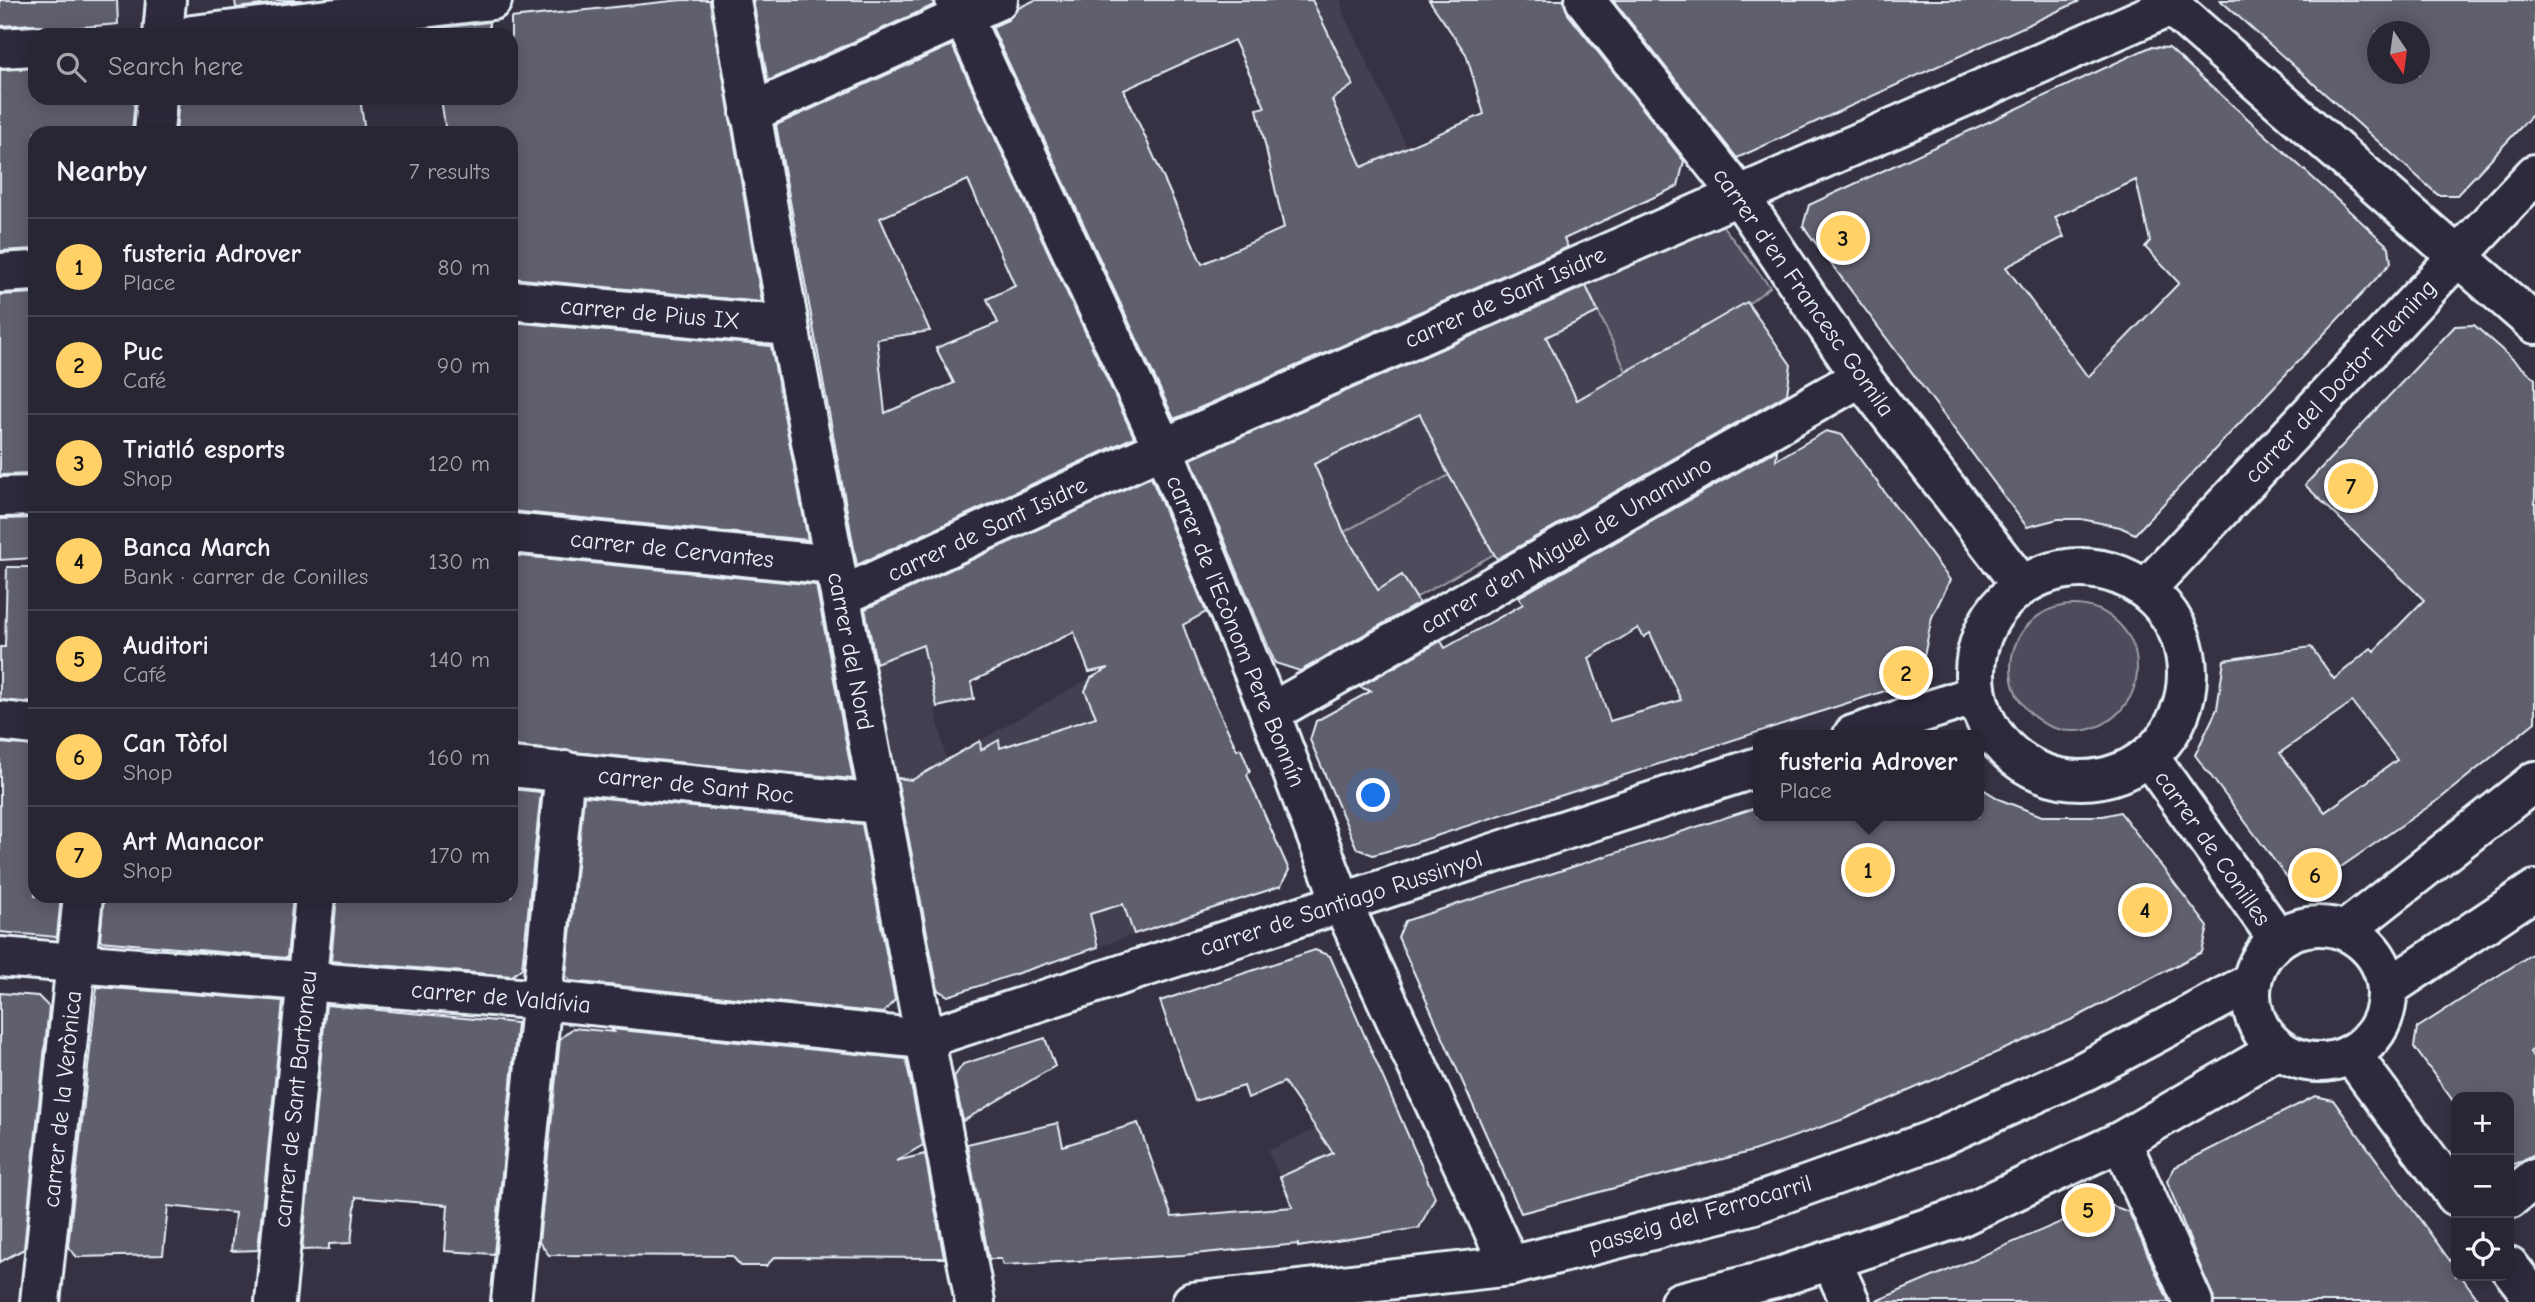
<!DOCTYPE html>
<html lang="en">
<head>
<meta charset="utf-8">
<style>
  body { margin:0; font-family:"Comic Neue",sans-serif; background:#302e3b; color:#f1f3f6 }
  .controls { position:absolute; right:21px; bottom:21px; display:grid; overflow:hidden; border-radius:14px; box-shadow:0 4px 18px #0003 }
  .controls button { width:63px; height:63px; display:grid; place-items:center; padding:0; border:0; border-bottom:2px solid #44434e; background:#282633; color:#f1f3f6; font:35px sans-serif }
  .compass { position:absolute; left:2367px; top:21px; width:63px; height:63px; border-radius:50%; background:#282633; box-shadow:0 4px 18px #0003; rotate:167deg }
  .you { position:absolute; left:1374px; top:796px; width:24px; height:24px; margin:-18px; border:5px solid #fff; border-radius:50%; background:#1a73e8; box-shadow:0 0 0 10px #1a73e833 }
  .badge { display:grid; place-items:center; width:46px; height:46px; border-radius:50%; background:#ffd166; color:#111; font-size:23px; font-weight:700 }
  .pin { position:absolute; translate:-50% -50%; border:4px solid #fff; box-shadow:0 2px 7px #0006 }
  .popup { position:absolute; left:1753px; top:730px; width:231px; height:91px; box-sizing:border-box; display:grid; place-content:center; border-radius:14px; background:#282633; filter:drop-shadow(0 2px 5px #0005); font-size:23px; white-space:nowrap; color:#a5a5ac }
  .popup b { font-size:26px; color:#f1f3f6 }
  .popup::after { content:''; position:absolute; left:50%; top:100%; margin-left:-14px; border:14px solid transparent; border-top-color:#282633 }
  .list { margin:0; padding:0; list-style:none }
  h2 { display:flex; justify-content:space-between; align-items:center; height:91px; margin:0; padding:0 28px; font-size:30px }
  h2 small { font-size:23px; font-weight:400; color:#a5a5ac }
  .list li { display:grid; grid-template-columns:46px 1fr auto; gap:21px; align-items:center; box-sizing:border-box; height:98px; padding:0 28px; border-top:2px solid #44434e }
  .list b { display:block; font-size:26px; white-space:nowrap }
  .list p { margin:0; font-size:23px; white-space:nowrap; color:#a5a5ac }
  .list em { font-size:23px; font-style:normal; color:#a5a5ac }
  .icon { flex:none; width:38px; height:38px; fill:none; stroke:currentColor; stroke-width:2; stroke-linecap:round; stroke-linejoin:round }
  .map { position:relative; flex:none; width:2535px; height:1302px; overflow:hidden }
  .search { position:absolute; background:#282633; box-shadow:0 4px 18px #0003; left:28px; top:28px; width:490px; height:77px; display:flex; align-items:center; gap:18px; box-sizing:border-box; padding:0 24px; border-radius:21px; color:#a5a5ac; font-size:26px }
  .panel { position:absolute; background:#282633; box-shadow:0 4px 18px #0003; left:28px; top:126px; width:490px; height:777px; border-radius:21px }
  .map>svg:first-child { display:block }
</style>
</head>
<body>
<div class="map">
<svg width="2535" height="1302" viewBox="0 0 2535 1302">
  <rect width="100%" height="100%" fill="#363244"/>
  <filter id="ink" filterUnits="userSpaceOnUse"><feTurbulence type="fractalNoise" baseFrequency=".0143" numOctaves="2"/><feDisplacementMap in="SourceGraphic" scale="14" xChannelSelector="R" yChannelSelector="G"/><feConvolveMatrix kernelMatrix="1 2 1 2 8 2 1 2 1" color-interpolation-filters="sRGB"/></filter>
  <g filter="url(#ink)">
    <g fill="#433f51">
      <path d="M1288,0h53l2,13 74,155 -44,22z"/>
      <path d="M1582,277l44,94 -50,29 -47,-99z"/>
      <path d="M1395,364l54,111 -105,57 -54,-120z"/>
      <path d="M911,588l35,172 236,-135 18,40 -105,47 70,15 51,-23 21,46 -124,77 33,103 -45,16 -35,-104 -113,-26 -48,10 -39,-217z"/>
      <path d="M1391,1093l22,51 -123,56 -22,-49z"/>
    </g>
    <g fill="#4d4b5c" stroke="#9a9eaa" stroke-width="2">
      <path d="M1715,216l55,71 -22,17 -122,67 -44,-94z"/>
      <path d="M1449,475l45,79 -104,58 -46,-80z"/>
      <circle cx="2074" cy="668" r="63"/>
    </g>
    <g fill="#605e6e" stroke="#e8f1f8" stroke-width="2" fill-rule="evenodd">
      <path d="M0,0h117l1,24 -70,6 -14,-6 -34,2z"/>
      <path d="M235,0h68l-67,8z"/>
      <path d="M682,0h28l52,302 -251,-24v-145h-65l-5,-35h70v-80z"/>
      <path d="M753,0h180l1,5 -166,76z"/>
      <path d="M1035,0h277l41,85 -21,15 30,67 122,-53 -18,-60 -37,-54h135l4,14 116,147 -6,25 -114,53 4,8 -394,172 -182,-392 16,-7 10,-12zM1234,40l31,67 -8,2 27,119 -82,36 -78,-174z"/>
      <path d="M1613,0h469l-345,158z"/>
      <path d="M2220,0h315v112l-78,83h-19zM2377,32h42v42h-42z"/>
      <path d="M489,22v13h-108z"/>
      <path d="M952,45l182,392 -277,128 -81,-440zM968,180l47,106 -28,13 11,24 -62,25 18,35 -69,30 -8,-74 53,-8 -50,-113z"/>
      <path d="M2150,47l19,1 88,79 132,120 2,16 -256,271 -15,-7 -39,-8h-23l-31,8 -224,-301 6,-21zM2136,180l14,61 -5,6 34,36 -91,94 -82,-110 58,-30 -9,-20z"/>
      <path d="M35,68v30h100l-3,35h-97v116l-35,2v-181z"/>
      <path d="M179,98h181l5,35h-189z"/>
      <path d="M1586,286l12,26 -52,25 31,63 170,-98 44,63 -4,29 -290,165 -51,-89 -26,-56 -106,50 30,68 34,58 24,-15 17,28 -119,68 -25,-8 -84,-204z"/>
      <path d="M35,293v181l-35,1v-180z"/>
      <path d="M511,322l260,24 37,194 -297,-29z"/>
      <path d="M2474,325l61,54v343l-94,76 -132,91 -17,-5 -97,-129 22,-46 7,-49 87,-13 23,32 37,-31 3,3 50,-51 -119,-115 150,-159zM2352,702l45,58 -72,52 -45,-59z"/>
      <path d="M1826,431l16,4 108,145 -18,37 -9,44 2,17 -517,167 -35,10 -16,-6 -47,-109 6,-19 55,-30 -12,-4 82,-46 4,7 78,-44 -4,-7 258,-147 -1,10zM1638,628l6,9 6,-4 31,67 -71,21 -21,-63z"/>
      <path d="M1151,477l55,135 -23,13 15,41 39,84 4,-1 9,22 -3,4 42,95 -8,16 -147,48 -11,-30 -33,10 8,33 -150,49 -10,-6 -41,-212 15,2 68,-39 1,9 18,-10 1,8 96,-31 -11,-26 6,-13 18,-10 -20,4 -15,-40 -103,50 3,17 -37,8 -14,-62 -47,18 -11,-54z"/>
      <path d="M35,518v40l-35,2v-41z"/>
      <path d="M511,555l305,30 37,194 -342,-33z"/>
      <path d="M7,567h28v136l-35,-3v-53h5z"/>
      <path d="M0,743l35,3v150h26l-4,41 -57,-5z"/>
      <path d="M1978,786l23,14 41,16h61l17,-4 88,115 -6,25 -129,67 -229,100 -91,32 -232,62 -123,-276 7,-16 353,-114v9h220z"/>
      <path d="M511,789l30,3 -19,176 -10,8 -181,-15 6,-65h174z"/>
      <path d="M584,796l278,28 33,176 -12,13 -313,-32 -4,-5z"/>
      <path d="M104,896h189l-6,62 -187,-17z"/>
      <path d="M1315,950l15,6 105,241 -16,31 -121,19v-3l-115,11 -180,10 -2,-6h-12l-22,-115 91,-21 5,23 75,-23 34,94 121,-10 -13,-30 53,-24 -49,-71 -36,16 -4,-12 -49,15 -35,-100z"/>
      <path d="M2535,952v96l-5,4 5,8v94l-26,13v-70h-53v8l-42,-58 3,-19z"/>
      <path d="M97,987l186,14 -25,249 -27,1 4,-38 -67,-7 -5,49 -86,2 -9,-10z"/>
      <path d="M0,993l38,3 11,11 -25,242 -24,13z"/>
      <path d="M326,1005l191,18 -23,231 -49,-3 3,-46 -92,-8 -5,46 -22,1v5l-27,1z"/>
      <path d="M573,1028l41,4 -3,-3 295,30 17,86 -27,16 29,-7 19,104 -169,-1 -9,9h-25l-9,-10 -183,-1 -10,-13 21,-203z"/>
      <path d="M1045,1038l10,28 -92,55 -9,-44 9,-13z"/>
      <path d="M2315,1096l18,4 123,169v7h5l19,26h-266l-47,-121 8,-14z"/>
      <path d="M2105,1203l24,9 40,90h-295z"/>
    </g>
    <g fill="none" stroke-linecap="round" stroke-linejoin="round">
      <defs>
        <g id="minor">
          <path d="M731,0l58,326 186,976"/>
          <path d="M955,0l208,448 107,265 72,190 168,363"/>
          <path d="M1585,0l153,194 123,183 161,209"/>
          <path d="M2169,0l2,6 364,318"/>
          <path d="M163,35l3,-35"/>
          <path d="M192,35l300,-35"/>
          <path d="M0,48l35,-2"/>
          <path d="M750,113l248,-113"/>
          <path d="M154,133l3,-35"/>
          <path d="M0,273l35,-2"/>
          <path d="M511,300l278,26"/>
          <path d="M0,497l35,-1"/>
          <path d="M511,533l323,32"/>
          <circle cx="2081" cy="674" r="106"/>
          <path d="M2146,589l389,-415"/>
          <path d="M842,596l321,-148 1008,-442"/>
          <path d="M1270,713l591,-336"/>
          <path d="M0,721l35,4"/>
          <path d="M1853,735l123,-40"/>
          <path d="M2149,757l129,182"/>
          <path d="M511,767l369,37"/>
          <path d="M0,957l542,43 382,39 834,-272"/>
          <path d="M2121,1141l72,161"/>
          <path d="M2509,1199l26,-21"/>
          <path d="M1831,1260l19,42"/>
          <path d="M40,1302l43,-406"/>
          <path d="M275,1302l40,-406"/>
          <path d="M511,1302l54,-531"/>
        </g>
        <g id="secondary">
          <circle cx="2319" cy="994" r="68"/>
          <path d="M2346,930l189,-149"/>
          <path d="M2388,988l147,-98"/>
          <path d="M2351,1054l105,142"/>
          <path d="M2509,1266l26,34"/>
          <path d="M1192,1302l318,-36 241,-61 177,-63 155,-70 169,-90"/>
          <path d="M1680,1302l93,-23 182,-60 166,-78 158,-92"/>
        </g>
      </defs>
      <use href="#minor" stroke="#e8f1f8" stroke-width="44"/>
      <use href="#secondary" stroke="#e8f1f8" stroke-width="44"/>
      <use href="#minor" stroke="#2f2a3d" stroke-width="38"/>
      <use href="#secondary" stroke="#2f2a3d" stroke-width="38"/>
    </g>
  </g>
  <g text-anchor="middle" stroke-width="6" stroke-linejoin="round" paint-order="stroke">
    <g font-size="24" fill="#e8f1f8" stroke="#2f2a3d">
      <text transform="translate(1804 292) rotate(55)" y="8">carrer d'en Francesc Gomila</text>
      <text transform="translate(1505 297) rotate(-24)" y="8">carrer de Sant Isidre</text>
      <text transform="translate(650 313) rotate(5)" y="8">carrer de Pius IX</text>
      <text transform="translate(2340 381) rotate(-47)" y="8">carrer del Doctor Fleming</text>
      <text transform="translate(987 529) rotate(-25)" y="8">carrer de Sant Isidre</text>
      <text transform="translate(1566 545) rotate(-30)" y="8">carrer d'en Miguel de Unamuno</text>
      <text transform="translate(672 549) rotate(6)" y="8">carrer de Cervantes</text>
      <text transform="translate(1236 631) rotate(68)" y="8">carrer de l'Ecònom Pere Bonnín</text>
      <text transform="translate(851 651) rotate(79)" y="8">carrer del Nord</text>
      <text transform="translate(696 785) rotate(6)" y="8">carrer de Sant Roc</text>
      <text transform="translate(2213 848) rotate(55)" y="8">carrer de Conilles</text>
      <text transform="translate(1341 903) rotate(-18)" y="8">carrer de Santiago Russinyol</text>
      <text transform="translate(501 997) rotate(5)" y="8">carrer de Valdívia</text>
      <text transform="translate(62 1099) rotate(-84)" y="8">carrer de la Verònica</text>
      <text transform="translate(295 1099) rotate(-84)" y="8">carrer de Sant Bartomeu</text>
      <text transform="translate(1700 1214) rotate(-16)" y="8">passeig del Ferrocarril</text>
    </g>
  </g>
</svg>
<div class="controls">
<button>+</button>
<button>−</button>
<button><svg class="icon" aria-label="locate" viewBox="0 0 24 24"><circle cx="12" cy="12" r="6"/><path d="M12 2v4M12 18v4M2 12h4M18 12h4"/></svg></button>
</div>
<svg class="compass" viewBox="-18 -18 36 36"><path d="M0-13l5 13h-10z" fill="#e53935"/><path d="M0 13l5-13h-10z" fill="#a5a5ac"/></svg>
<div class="you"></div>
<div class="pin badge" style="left:1868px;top:870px">1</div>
<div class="popup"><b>fusteria Adrover</b>Place</div>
<div class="pin badge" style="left:1906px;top:673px">2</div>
<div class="pin badge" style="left:1843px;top:238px">3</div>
<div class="pin badge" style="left:2145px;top:910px">4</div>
<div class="pin badge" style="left:2088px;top:1210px">5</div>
<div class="pin badge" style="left:2315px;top:875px">6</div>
<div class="pin badge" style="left:2351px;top:486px">7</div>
<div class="search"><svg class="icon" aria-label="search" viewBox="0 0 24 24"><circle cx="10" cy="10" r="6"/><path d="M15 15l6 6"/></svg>Search here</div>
<section class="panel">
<h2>Nearby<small>7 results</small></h2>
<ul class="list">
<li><span class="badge">1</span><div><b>fusteria Adrover</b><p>Place</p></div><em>80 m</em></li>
<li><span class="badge">2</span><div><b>Puc</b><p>Café</p></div><em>90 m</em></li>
<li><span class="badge">3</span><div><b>Triatló esports</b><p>Shop</p></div><em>120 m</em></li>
<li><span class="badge">4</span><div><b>Banca March</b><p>Bank · carrer de Conilles</p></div><em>130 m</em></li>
<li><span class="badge">5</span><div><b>Auditori</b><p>Café</p></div><em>140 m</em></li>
<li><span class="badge">6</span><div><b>Can Tòfol</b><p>Shop</p></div><em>160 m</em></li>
<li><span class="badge">7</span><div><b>Art Manacor</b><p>Shop</p></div><em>170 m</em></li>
</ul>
</section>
</div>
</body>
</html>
